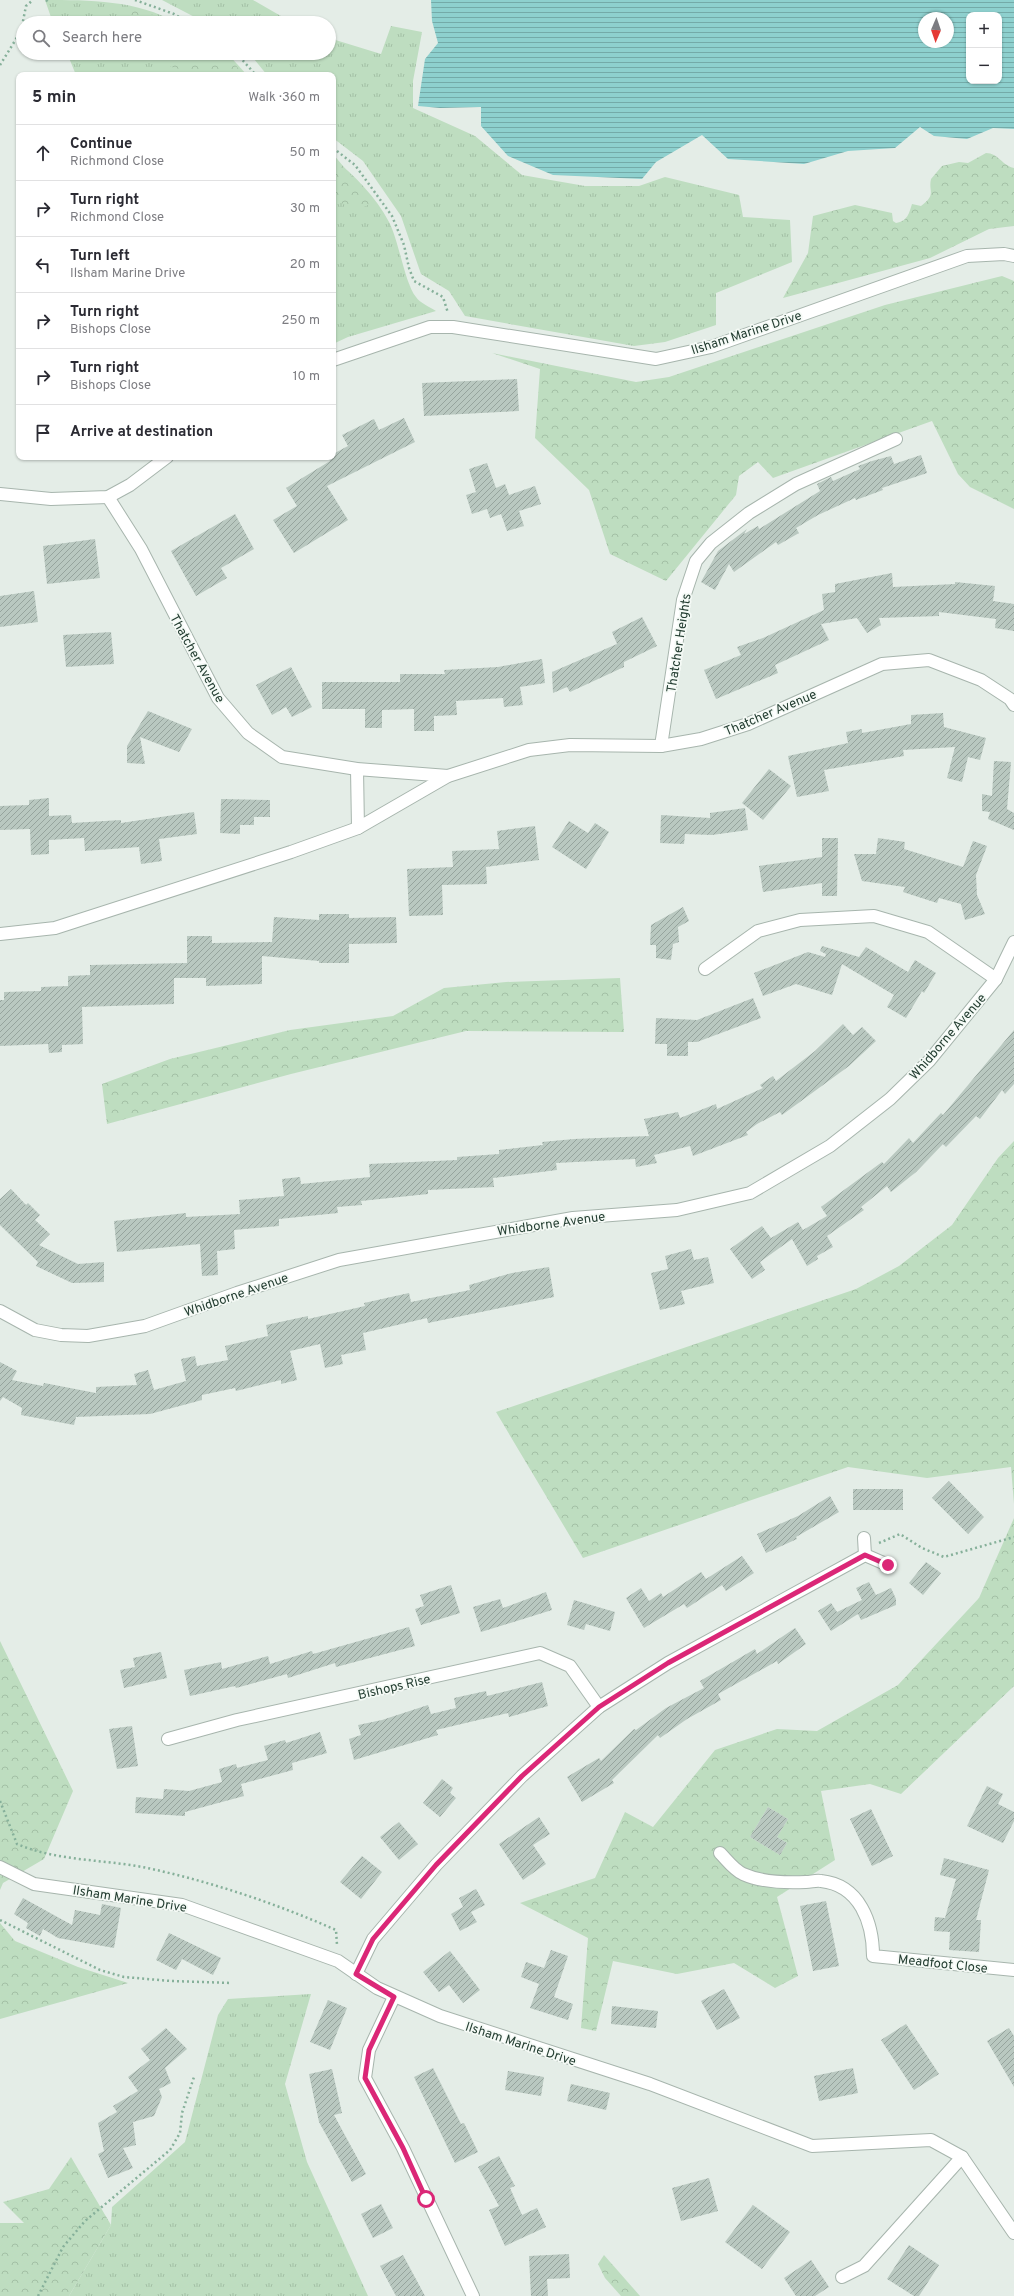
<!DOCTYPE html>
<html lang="en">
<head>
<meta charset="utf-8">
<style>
  body { margin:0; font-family:Overpass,sans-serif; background:#f7f7f7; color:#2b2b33 }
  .controls { position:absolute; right:12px; top:12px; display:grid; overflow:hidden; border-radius:8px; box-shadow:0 1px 3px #0004 }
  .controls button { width:36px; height:36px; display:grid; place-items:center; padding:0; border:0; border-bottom:1px solid #e1e1e2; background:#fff; color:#2b2b33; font:20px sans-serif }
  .compass { position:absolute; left:918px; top:12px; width:36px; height:36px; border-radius:50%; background:#fff; box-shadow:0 1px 3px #0004; rotate:182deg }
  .stop { position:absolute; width:12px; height:12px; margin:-9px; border:3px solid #db2777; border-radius:50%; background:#fff }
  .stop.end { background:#db2777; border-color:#fff; box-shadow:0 1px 4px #0008 }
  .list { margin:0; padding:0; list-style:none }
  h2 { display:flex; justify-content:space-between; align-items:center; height:52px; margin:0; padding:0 16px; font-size:17px }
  h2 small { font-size:13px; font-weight:400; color:#7c7c81 }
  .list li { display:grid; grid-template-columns:26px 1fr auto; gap:12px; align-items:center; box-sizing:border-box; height:56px; padding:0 16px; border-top:1px solid #e1e1e2 }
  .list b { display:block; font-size:15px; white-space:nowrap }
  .list p { margin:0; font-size:13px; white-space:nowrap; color:#7c7c81 }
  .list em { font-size:13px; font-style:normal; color:#7c7c81 }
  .icon { flex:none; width:22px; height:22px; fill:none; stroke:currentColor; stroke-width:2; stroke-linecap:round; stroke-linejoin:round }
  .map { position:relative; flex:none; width:1014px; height:2296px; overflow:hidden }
  .search { position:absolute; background:#fff; box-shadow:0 1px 3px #0004; left:16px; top:16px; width:320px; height:44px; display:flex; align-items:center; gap:10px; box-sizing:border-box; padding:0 14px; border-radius:22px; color:#7c7c81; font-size:15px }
  .panel { position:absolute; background:#fff; box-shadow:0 1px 3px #0004; left:16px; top:72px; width:320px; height:388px; border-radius:8px }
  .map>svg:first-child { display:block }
</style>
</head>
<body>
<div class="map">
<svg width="1014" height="2296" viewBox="0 0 1014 2296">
  <defs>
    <pattern id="grass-tufts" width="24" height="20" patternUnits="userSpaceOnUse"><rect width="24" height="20" fill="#beddc0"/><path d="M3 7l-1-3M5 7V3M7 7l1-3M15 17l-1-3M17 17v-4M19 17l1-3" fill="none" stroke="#a3bfa5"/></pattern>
    <pattern id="forest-crowns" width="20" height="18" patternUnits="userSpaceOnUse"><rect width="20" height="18" fill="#beddc0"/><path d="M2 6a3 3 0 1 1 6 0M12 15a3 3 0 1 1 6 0" fill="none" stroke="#a3bfa5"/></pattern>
    <pattern id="water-rules" width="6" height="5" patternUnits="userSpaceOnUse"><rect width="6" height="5" fill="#8ed0ce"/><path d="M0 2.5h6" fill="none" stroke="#74aaa8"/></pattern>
    <pattern id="building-hatch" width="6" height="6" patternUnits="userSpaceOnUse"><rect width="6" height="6" fill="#b9c8c0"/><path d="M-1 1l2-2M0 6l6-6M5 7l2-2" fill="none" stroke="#96a49d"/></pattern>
  </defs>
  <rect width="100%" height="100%" fill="#e4ede7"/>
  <g fill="url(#grass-tufts)">
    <path d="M45,0c44,0 92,0 132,23h-124z"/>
    <path d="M162,0h91l40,23h-87z"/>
    <path d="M391,26l31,6 -9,49v27l62,28 47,39 63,11h54l26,-9 74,18 4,22 47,3 2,42 -76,31v32l-51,17 -31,4 -169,-30 -16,-25 -28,-17 -20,-58 -38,-55 -30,-23v-63h-66l-18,-22h80v-15l52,16z"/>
    <path d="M67,53h160l20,22h-171z"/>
    <path d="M333,158c22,18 43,39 56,64 10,19 16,62 27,75 4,6 14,10 20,14l-88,26 -15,7z"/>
    <path d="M311,1994l-26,90 22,78 61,134h-299l42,-71 1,-18 73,-65 33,-127 10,-16z"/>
  </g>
  <g fill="url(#forest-crowns)" fill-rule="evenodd">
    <path d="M131,8l48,15h-58z"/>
    <path d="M131,53h94l19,22h-43l-44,-12z"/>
    <path d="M986,153c12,0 17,13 28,15v58l-25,3 -59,29 -147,40 25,-45 5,-37 42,-11 37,8 1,8 3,2c12,-2 13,-10 16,-19l9,2c16,-12 7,-14 10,-27l11,-13 17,-4 9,1z"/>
    <path d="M333,154l40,48c-19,12 -21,5 -40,-3z"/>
    <path d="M1002,276l12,5v228l-44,-22 -12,-13 -26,-53 -159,57 -15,-16 -19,14 -3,19 -70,86 -56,-27 -21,-64 -54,-52 5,-69 -48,-16 144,29 33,-5 216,-72z"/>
    <path d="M620,978l4,54 -158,-1 -175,43 -184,50 -5,-40 68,-25 120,-29 103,-14 51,-28 62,-6z"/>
    <path d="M1014,1141v363l-3,-37 -84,11 -79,-11 -265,91 -87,-146 360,-123 43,-23 53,-41 46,-67z"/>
    <path d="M1014,1518v168l-113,108 -31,-10 -49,7 14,69 -58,37 21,79 -23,12 -41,-25 -57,11 -64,-13 -17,70 -15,-3 7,-90 -68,-35 75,-25 30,-66 28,15 62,-77 62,-21 40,2 81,-46 81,-87zM768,1807l20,12 -11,18 10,6 -7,12 -30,-18z"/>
    <path d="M0,1641l73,150 -29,68 -41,24 -3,7z"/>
    <path d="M0,1923l15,18 63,26 50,16 -128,36z"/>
    <path d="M71,2157l40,68 -42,71h-69v-73h24l-21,-21 46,-13z"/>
    <path d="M604,2255l36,41h-19l-16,-18 -7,-14z"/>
  </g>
  <path fill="url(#water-rules)" fill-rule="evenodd" d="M431,0h583v129l-21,-1 -26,11 -33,-3 -14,-9 -25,21 -47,3 -44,13 -76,-5 -26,-24 -46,27 -14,17 -89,-4 -45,-19 -27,-30v-19l-41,1 -22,-2 7,-47 13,-16 -6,-22zM969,15h30v66h-30zM924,18h24v24h-24z"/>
  <g fill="url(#building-hatch)">
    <path d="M517,379l2,32 -95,5 -2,-33z"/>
    <path d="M404,418l11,24 -88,44 21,34 -54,33 -21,-33 24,-14 -11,-18 44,-27 -2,-4h5v-3l15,-8 -6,-11 32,-16 5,11z"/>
    <path d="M921,455l6,18 -45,15 1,2 -27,10 -1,-2 -37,17 -22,13 3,5 -21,12 -2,-3 -42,30 -5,-8 -14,26 -14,-8 17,-31 29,-22 -3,5 14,-8 1,3 61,-38 -3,-7 14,-7 2,4 27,-12 -2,-3 14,-5 19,-5 3,8z"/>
    <path d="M487,463l9,25 9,-4 4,11 26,-9 6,18 -22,7 5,15 -17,5 -6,-17 -11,4 -3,-9 -15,5 -6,-19 10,-3 -7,-23z"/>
    <path d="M235,514l19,35 -33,19 6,10 -31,18 -25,-45z"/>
    <path d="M95,539l5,39 -53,6 -4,-38z"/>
    <path d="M892,573l1,14 62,-3v-2l40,4 -2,15 21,3v27l-19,-3 1,-9 -57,-7v4l-60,2 2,7 -14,8 -10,-15 -36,6 8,16 -54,25 3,8 -62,26 -12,-29 37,-15 -4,-8 26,-9 61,-28 -2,-16 13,-2v-8z"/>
    <path d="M34,591l4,31 -38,5v-31z"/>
    <path d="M642,617l15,29 -33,16v5l-54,25 -3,-5 -14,6 -1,-21 65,-28 -5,-12z"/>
    <path d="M111,632l3,32 -48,3 -3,-32z"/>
    <path d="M542,659l3,24 -25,4 3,18 -19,2 -1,-9 -47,3 1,14 -23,1v15h-20v-22l-32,1v18h-17v-19h-43v-27h78v-8h45l-1,-4 54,-3z"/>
    <path d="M291,667l21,40 -20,10 -6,-10 -14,8 -16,-30z"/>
    <path d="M148,711l44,18 -13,23 -39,-15 5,27 -18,-1v-17z"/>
    <path d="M943,713l1,14 42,11 -6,22 -12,-3 -6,25 -15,-4 8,-31 -52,3 1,6 -80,14 5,21 -32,6 -9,-41 60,-13 -2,-11 16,-3v4l49,-9v-9z"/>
    <path d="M994,761l17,1 -4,47 7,4v17l-26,-11 2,-7 -8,-1v-17l10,2z"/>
    <path d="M769,769l22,17 -28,34 -21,-17z"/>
    <path d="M49,798v18l22,-1 1,8 49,-3v3l73,-11 3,22 -38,5 3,22 -21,3 -2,-17 -54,4 -1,-13 -35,2v14l-18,1 -1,-26 -30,1v-24l29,-1v-5z"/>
    <path d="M221,799l49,1v17h-16v8h-14v9l-20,-1z"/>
    <path d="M745,808l3,22 -36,5 -27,-1 -1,10 -24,-1 1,-28 49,3v-5z"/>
    <path d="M569,821l19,12 7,-10 14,9 -23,37 -34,-22z"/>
    <path d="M535,826l4,34 -53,7 1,17 -45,1 1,30 -34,1 -2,-47 46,-2 -1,-16 47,-2 -2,-18z"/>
    <path d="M822,838h16l-1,58h-15v-13l-59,9 -4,-26 63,-9z"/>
    <path d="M878,838l27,4 -1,7 59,18 10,-26 14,5 -11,29 1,20 8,19 -20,6 -4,-16 -22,-6 -2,5 -34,-11 2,-5 -43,-6 -8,-27h22z"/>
    <path d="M683,907l6,14 -11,6 1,15 -6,2 -2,16 -15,-2v-13h-6l1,-20z"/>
    <path d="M319,914h30v4l47,-1 1,26 -48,1v19h-30v-2l-57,-5v28l-56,2v-8h-32v26l-92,3 1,37 -21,1v7l-13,1 -1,-9 -48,2v-46h4v-8l37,-1v-4l27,-1v-10l22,-1v-10l97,-2v-27h25v7l60,-1 2,-25 45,3z"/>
    <path d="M822,946l37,11 7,-10 42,25 7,-12 21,13 -12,20 -2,-2 -16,27 -19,-11 7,-12 -52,-31 -10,31 -36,-11 -33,12 -9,-23 54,-21 17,5 1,-3 -6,-3z"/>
    <path d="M753,998l8,20 -64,24h-9v14h-21v-12h-12l1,-26 41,2z"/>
    <path d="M843,1024l10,11 9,-8 14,14 -27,25 -67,49 -2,-3 -23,12 -11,8 2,3 -55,21 -3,-10 -36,9 3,8 -21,4 -1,-8 -79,4 1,7 -64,8 1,9 -66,3v4l-67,7 1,4 -25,2 1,6 -59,6v7l-45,4 1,19 -18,2 1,24 -16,1 -2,-32 -83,8 -3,-31 72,-8v4l54,-3 -1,-14 45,-4 -2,-17 18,-2 1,7 69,-7 -1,-13 88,-4v-3l42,-3v-4l44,-5 -1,-3 32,-3 75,-3 -5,-17 34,-7 2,6 36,-14 1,5 46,-21 -3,-3 13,-9 3,5 39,-30z"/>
    <path d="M1014,1030v54l-9,10 -3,-4 -22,29 -4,-3 -30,31 -3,-3 -27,28 -25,20 -4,-6 -26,21 3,3 -37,26 6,11 -16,9 1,3 -11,7 -15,-27 -32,23 5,8 -13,9 -22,-30 32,-23 9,12 27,-16 5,8 24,-14 -6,-9 61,-45 2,2 25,-26 4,5 28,-30 2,2z"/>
    <path d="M11,1189l15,16 2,-2 12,12 -5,5 15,14 -11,11 39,19 26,-2v20l-32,1 -36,-17 2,-4 -38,-37v-26z"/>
    <path d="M691,1249l3,11 14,-3 6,26 -33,8 4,13 -25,6 -9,-37 17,-4 -3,-13z"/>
    <path d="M549,1267l5,30 -126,26 -1,-5 -64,15 3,17 -25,5 2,9 -18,4 -5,-24 -30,7 7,29 -16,4v-4l-45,11 -1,-3 -33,7v5l-52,14 -74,3 -2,8 -53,-10 1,-7 -19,-11 -3,4v-39l17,9 -5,9 31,6 1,-3 52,10v-6l41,-2 -3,-11 14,-4 6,20 32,-9 -5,-22 14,-3 2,10 31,-6 -3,-14 43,-10 -2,-11 42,-9v3l57,-13 -1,-3 45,-10 2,9 59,-12 -1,-5 43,-12z"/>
    <path d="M949,1481l35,36 -16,17 -36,-36z"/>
    <rect x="853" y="1489" width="50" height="21"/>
    <path d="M830,1496l9,16 -43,25 1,2 -31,14 -9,-19 41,-18z"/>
    <path d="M742,1556l12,17 -28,18 -4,-6 -35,23 -3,-4 -40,24 -18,-30 15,-10 8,13 12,-8 2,4 38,-25 5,7z"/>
    <path d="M926,1562l15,11 -18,22 -14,-12z"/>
    <path d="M869,1582l7,13 15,-7 5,11v6l-35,15 -3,-6 -27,17 -13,-20 13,-8 6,9 25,-12 -6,-12z"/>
    <path d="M451,1585l9,28 -39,12 -6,-16 9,-3 -4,-11z"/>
    <path d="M546,1592l6,18 -71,22 -8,-25 27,-8 3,9z"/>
    <path d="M574,1600l41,12 -5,19 -24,-7 -2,6 -17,-5z"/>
    <path d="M409,1627l6,19 -79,21 -1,-4 -47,15 -1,-4 -51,14 -1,-2 -45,10 -6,-26 37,-8 1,7 46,-13 2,8 42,-13 1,3z"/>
    <path d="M795,1628l11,16 -28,20 -1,-3 -59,33 3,6 -34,19 -27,19 -2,-3 -46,45 2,3 -32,19 -15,-25 32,-19 2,3 33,-32 2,1 30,-22 38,-20 -4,-7 55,-32 2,5z"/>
    <path d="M161,1652l6,26 -43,10 -4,-18 15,-3 -2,-9z"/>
    <path d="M542,1682l6,24 -39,11 -1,-4 -72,17 2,5 -84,25 -5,-21 12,-4 -3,-10 24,-5 46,-15 3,9 25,-6 -2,-10 32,-7 1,5z"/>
    <path d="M132,1726l6,40 -21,3 -8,-40z"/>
    <path d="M320,1732l7,21 -35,10 1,7 -52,14 3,12 -59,16v4l-50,-3 1,-16 27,2 1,-10 25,2 33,-9 -3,-13 17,-5 1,4 31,-8 -4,-14 21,-6 1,3z"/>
    <path d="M442,1779l11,9 -3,5 6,5 -16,19 -17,-14z"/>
    <path d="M987,1786l16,8 -5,10 16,8v9l-11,22 -36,-17z"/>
    <path d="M768,1807l20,12 -11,18 10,6 -7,12 -30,-18z"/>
    <path d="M871,1809l22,47 -21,10 -22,-47z"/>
    <path d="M539,1817l11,17 -17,11 13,19 -23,16 -24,-36z"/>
    <path d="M399,1822l19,22 -19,16 -19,-23z"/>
    <path d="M362,1856l20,16 -21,27 -21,-17z"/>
    <path d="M944,1858l45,12 -13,50h5l-2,32 -30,-2 1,-18 -16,-1 1,-14 10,1 11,-39 -16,-4z"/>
    <path d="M476,1889l9,16 -14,7 6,10 -17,9 -9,-17 12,-7 -4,-9z"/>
    <path d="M23,1898l49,27 3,-15 25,5 2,-11 19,4 -7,40 -56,-10 -15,-9 -3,7 -14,-8 2,-5 -14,-9z"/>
    <path d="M826,1901l13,65 -26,5 -13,-65z"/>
    <path d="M169,1933l52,25 -8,17 -31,-16 -6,11 -20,-10z"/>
    <path d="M551,1950l17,6 -14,41 19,7 -5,16 -38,-12 9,-24 -18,-7 5,-15 18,6z"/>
    <path d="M450,1951l30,39 -17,13 -14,-18 -10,7 -16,-20z"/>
    <path d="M724,1989l16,29 -23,12 -16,-29z"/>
    <path d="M328,2000l19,8 -17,42 -20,-8z"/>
    <path d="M612,2006l46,5 -2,17 -45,-4z"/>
    <path d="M906,2024l33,50 -25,16 -33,-50z"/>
    <path d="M166,2028l21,21 -22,19 6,15 -12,6 3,8 -8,19 -21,6 3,23 -13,3 10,20 -25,10 -10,-24 6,-3 -6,-28 19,-11 -4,-6 25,-15 -10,-14 22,-17 -9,-11z"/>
    <path d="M1009,2028l5,8v51l-27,-46z"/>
    <path d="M433,2068l28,56 3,-1 14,29 -23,11 -41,-86z"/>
    <path d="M853,2068l5,25 -39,8 -5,-25z"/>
    <path d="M332,2069l10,44 -8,2 32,59 -14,8 -33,-60 -10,-48z"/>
    <path d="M508,2071l36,6 -3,19 -36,-6z"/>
    <path d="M571,2084l39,9 -4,17 -39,-9z"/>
    <path d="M499,2156l16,30 -5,2 12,27 15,-7 9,19 -41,19 -16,-36 10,-4 -21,-39z"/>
    <path d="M709,2178l9,33 -37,10 -9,-33z"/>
    <path d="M381,2204l12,24 -20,10 -12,-24z"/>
    <path d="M753,2205l37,27 -28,37 -37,-27z"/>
    <path d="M909,2245l30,20 -20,31h-5l-27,-17z"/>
    <path d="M569,2254l1,24 -23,1 1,17h-17l-2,-40z"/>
    <path d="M403,2255l22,41h-29l-16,-30z"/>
    <path d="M811,2260l18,27 -14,9h-19l-12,-18z"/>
  </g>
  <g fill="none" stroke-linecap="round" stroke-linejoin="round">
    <defs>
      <g id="minor">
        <path d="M333,360l97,-33h23l203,32 55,-12 256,-91 37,-2 10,2"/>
        <path d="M0,494l51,5 57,-2 22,-12 37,-28"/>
        <path d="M108,497l33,52 77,149 30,35 34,24 75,12 91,7"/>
        <path d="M661,746l22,-146 13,-39 15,-18 38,-30 47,-29 100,-45"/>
        <path d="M357,769l1,59"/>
        <path d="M0,934l55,-6 236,-76 67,-24 90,-52 81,-26 41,-5 91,1 40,-7 47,-15 134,-60 47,-4 52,20 29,19 4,6"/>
        <path d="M705,969l53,-38 42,-11 74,-4 54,16 68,47"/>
        <path d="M0,1311l35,19 26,5 27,1 57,-10 92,-33 102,-33 234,-42 104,-8 73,-17 80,-47 60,-47 39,-38 67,-82 18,-37"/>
        <path d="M864,1538l1,17"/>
        <path d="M168,1739l69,-19 303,-67 30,13 29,41"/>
        <path d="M720,1853c7,7 13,16 23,21 18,8 43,9 63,8 5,0 10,-2 15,-1 39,4 52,42 52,75l141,14"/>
        <path d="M0,1867l34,17 148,21 156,56 39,27 63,28 210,68 162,62 119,-6 31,17 52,76"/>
        <path d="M356,1974l17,-35 63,-74 86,-89 77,-69 69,-44 197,-108 23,10"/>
        <path d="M394,1997l-25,53 -4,28 38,70 70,148"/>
        <path d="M842,2277l22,-11 98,-109"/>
      </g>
    </defs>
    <use href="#minor" stroke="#a7b5ad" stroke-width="14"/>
    <g stroke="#86b09a" stroke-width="2.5" stroke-dasharray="2 3" stroke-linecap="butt">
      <path d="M46,0l4,3"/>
      <path d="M135,0l39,14 15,9"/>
      <path d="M236,53l20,22"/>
      <path d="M0,65l21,-34 5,-25 7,-6"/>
      <path d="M333,148l22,17 37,51 12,29 5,23 5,13 29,16 5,16"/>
      <path d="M879,1543l21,-9 22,14 22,9 70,-20"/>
      <path d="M0,1801l17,43c42,18 91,15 135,25 63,14 125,35 184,61l1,15"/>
      <path d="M0,1920l100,50 24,7 47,4 61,2"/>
      <path d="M38,2296l25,-49 22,-26 85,-71 10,-17 2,-20 12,-36"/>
    </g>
    <use href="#minor" stroke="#fff" stroke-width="12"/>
  </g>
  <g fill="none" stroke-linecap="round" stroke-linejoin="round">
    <path stroke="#db2777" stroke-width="5" d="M426,2199l-23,-51 -38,-70 4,-28 25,-53 -38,-23 17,-35 63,-74 86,-89 77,-69 69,-44 197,-108 23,10"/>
  </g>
  <g text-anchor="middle" stroke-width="3.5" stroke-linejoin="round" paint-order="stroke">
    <g font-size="13" fill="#243e32" stroke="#f5faf6">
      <text transform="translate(746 332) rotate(-18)" y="5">Ilsham Marine Drive</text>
      <text transform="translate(678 643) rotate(-81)" y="5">Thatcher Heights</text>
      <text transform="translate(198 658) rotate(61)" y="5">Thatcher Avenue</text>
      <text transform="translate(770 712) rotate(-23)" y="5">Thatcher Avenue</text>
      <text transform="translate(947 1036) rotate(-49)" y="5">Whidborne Avenue</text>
      <text transform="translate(551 1223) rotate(-8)" y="5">Whidborne Avenue</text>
      <text transform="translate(236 1294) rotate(-19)" y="5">Whidborne Avenue</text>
      <text transform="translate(394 1686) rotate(-13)" y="5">Bishops Rise</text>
      <text transform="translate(130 1898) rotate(9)" y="5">Ilsham Marine Drive</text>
      <text transform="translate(943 1963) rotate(6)" y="5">Meadfoot Close</text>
      <text transform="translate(521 2043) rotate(18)" y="5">Ilsham Marine Drive</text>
    </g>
  </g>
</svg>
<div class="controls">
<button>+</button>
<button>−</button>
</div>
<svg class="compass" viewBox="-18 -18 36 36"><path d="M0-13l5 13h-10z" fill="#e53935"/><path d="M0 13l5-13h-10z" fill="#7c7c81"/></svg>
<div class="stop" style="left:426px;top:2199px"></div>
<div class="stop end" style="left:888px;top:1565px"></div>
<div class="search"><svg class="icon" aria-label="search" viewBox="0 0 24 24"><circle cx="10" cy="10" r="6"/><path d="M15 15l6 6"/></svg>Search here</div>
<section class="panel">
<h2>5 min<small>Walk · 360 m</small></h2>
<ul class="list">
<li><svg class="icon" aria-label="ahead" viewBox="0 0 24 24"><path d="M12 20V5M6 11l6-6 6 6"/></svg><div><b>Continue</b><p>Richmond Close</p></div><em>50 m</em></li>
<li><svg class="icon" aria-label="right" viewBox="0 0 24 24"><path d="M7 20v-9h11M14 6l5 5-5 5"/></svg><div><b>Turn right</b><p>Richmond Close</p></div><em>30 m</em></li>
<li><svg class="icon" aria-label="left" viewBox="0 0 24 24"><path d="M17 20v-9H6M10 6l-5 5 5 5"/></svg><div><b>Turn left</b><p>Ilsham Marine Drive</p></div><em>20 m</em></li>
<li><svg class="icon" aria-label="right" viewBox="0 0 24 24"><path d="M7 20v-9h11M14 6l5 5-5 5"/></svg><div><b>Turn right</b><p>Bishops Close</p></div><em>250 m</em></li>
<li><svg class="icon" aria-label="right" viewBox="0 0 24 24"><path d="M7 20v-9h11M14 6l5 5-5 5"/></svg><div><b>Turn right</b><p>Bishops Close</p></div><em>10 m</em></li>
<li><svg class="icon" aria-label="arrive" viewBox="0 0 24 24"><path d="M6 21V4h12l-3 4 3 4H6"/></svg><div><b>Arrive at destination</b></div></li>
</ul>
</section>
</div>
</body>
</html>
